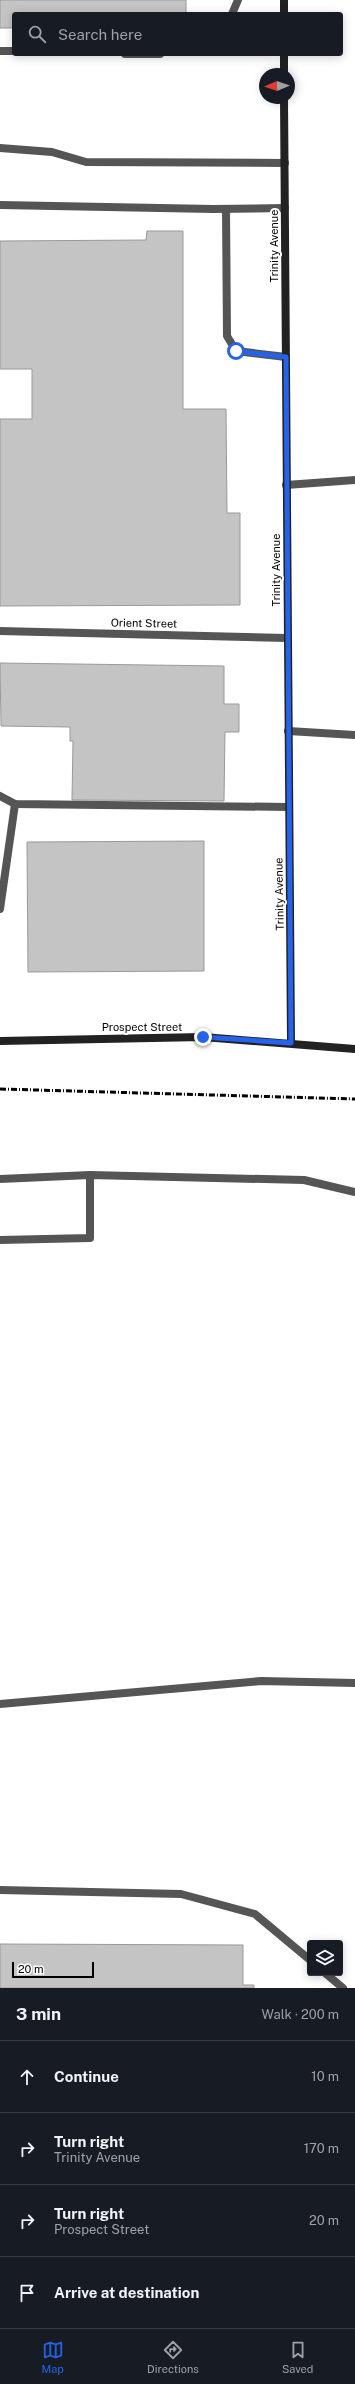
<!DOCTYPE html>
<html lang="en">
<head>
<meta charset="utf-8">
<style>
  body { margin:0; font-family:"Public Sans",sans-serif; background:#20242c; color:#f1f3f6 }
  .controls { position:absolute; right:12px; bottom:12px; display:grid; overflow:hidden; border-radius:4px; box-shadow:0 2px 10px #0003 }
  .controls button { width:36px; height:36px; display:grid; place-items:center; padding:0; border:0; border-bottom:1px solid #363941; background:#171b24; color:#f1f3f6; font:20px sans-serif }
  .compass { position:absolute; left:259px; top:68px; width:36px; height:36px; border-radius:50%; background:#171b24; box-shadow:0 2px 10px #0003; rotate:268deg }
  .scale { position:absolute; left:12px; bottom:10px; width:82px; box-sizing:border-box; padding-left:4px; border:2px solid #000; border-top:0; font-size:11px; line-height:14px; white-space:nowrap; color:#000; -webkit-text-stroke:3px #fff; paint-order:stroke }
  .stop { position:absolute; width:12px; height:12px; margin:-9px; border:3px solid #2563eb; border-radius:50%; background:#fff }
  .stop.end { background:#2563eb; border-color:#fff; box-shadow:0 1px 4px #0008 }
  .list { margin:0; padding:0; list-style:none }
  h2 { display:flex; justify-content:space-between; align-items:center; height:52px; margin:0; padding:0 16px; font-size:17px }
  h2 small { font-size:13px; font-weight:400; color:#9ea1a6 }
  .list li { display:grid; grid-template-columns:26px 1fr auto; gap:12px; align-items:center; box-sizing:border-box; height:72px; padding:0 16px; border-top:1px solid #363941 }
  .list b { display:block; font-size:15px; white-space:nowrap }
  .list p { margin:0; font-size:13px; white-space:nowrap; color:#9ea1a6 }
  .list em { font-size:13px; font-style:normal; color:#9ea1a6 }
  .icon { flex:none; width:22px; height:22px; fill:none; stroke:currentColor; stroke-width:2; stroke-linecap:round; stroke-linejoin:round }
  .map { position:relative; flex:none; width:355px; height:1988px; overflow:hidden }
  .search { position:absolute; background:#171b24; box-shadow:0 2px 10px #0003; left:12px; right:12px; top:12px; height:44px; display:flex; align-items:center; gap:10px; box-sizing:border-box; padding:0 14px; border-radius:4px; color:#9ea1a6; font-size:15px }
  .sheet { height:340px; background:#171b24 }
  nav { display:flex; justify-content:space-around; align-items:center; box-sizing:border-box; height:56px; border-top:1px solid #363941; background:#171b24; font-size:11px; color:#9ea1a6 }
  nav a { display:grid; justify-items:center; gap:2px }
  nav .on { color:#2563eb }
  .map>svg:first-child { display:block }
</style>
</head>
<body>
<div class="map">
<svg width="355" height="1988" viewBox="0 0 355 1988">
  <rect width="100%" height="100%" fill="#fff"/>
  <g fill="#c4c4c4" stroke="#999">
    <path d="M0,0h186v14h-172v14h-14z"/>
    <path d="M147,231h36v178h43l1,104h13v92l-240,1v-187h32v-50h-32v-128l146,-1z"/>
    <path d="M0,663l224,3v38h15v28h-14l-1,69 -152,-1 1,-59h-3v-14l-69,-1z"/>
    <path d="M204,841v130l-176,1 -1,-130z"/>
    <path d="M0,1944l243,1v40h11v3h-254z"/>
  </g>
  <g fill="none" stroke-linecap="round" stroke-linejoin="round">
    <g stroke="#555" stroke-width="8">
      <path d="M232,14l6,-14"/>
      <path d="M0,51h14"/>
      <path d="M125,54h35"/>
      <path d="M0,148l52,4 34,10 199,1"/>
      <path d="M0,205l213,4 72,-1"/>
      <path d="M226,209l1,127 9,15 50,6"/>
      <path d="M286,485l69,-5"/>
      <path d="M288,731l67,4"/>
      <path d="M0,796l15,8 274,3"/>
      <path d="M0,909l15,-105"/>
      <path d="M0,1179l90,-4 214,5 51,12"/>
      <path d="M0,1240l90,-2v-63"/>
      <path d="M0,1704l261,-23 94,2"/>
      <path d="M0,1890l181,4 74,20 55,46"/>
      <path d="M325,1973l18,15"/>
    </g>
    <path stroke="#555" stroke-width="8" d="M0,631l287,7"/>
    <g stroke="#222" stroke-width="8">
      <path d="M284,0v14"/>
      <path d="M284,54v20"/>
      <path d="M284,98l7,945"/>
      <path d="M0,1041l203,-4 152,12"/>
    </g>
    <path stroke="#000" stroke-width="3" stroke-dasharray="6 2 1 2" stroke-linecap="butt" d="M0,1089l355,10"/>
  </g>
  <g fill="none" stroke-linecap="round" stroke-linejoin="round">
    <path stroke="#2563eb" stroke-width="5" d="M203,1037l88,6 -5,-686 -50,-6"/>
  </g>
  <g text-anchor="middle" stroke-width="4" stroke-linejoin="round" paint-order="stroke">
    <g font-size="11" fill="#000" stroke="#fff">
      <text transform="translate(274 246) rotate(-90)" y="4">Trinity Avenue</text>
      <text transform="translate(276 570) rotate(-90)" y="4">Trinity Avenue</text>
      <text transform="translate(144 623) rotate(1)" y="4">Orient Street</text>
      <text transform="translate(279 894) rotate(-91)" y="4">Trinity Avenue</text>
      <text x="142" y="1031">Prospect Street</text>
    </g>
  </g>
</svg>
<div class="controls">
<button><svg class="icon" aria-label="layers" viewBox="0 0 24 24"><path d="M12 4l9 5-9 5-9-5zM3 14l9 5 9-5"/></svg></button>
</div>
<svg class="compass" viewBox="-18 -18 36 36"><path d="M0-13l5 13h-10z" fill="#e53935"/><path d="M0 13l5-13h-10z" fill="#9ea1a6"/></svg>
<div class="scale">20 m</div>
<div class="stop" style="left:236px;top:351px"></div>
<div class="stop end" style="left:203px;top:1037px"></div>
<div class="search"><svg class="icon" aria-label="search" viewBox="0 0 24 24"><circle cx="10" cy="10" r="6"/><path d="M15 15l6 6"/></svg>Search here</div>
</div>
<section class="sheet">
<h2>3 min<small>Walk · 200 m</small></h2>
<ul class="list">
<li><svg class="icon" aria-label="ahead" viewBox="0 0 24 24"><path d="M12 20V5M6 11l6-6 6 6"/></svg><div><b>Continue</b></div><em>10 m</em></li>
<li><svg class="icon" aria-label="right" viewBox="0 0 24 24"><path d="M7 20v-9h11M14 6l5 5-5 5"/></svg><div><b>Turn right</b><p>Trinity Avenue</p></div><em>170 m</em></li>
<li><svg class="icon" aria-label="right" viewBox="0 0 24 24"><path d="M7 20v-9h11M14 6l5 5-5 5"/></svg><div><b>Turn right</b><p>Prospect Street</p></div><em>20 m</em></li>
<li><svg class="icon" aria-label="arrive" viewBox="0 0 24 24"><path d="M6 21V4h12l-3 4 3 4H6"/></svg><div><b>Arrive at destination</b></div></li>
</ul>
</section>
<nav>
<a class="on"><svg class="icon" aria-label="map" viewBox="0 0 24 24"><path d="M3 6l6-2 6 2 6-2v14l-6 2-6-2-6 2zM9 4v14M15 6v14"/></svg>Map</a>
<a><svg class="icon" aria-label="directions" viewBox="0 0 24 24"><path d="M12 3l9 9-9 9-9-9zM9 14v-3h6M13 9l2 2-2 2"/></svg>Directions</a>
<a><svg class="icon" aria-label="saved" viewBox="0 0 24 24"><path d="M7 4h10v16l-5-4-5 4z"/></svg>Saved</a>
</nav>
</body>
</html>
